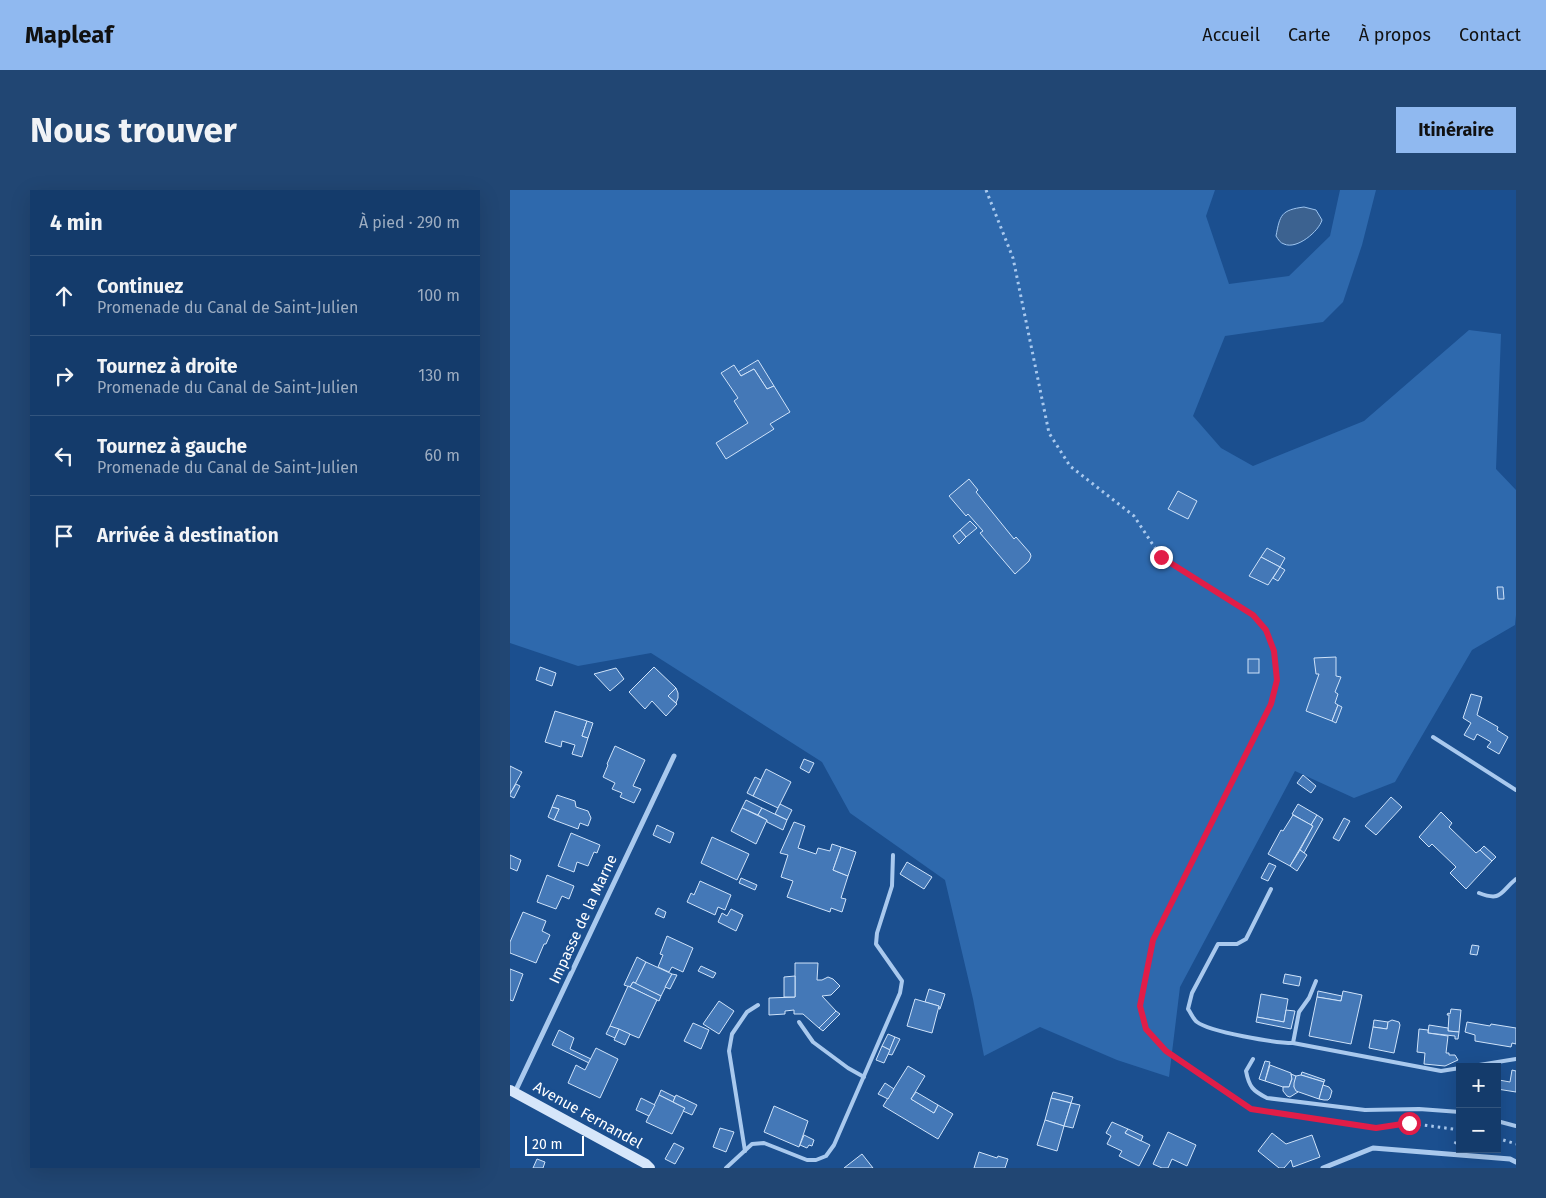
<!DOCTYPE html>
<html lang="fr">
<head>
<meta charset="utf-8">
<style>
  body { margin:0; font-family:"Fira Sans",sans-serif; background:#214673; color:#f1f3f6 }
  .controls { position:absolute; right:15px; bottom:15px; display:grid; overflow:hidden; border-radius:0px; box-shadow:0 5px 20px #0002 }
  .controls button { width:45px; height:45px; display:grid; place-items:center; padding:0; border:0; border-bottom:1px solid #33557e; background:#143b6b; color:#f1f3f6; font:25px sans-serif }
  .scale { position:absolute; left:15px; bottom:12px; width:59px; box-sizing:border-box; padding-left:5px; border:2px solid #fff; border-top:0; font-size:14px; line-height:18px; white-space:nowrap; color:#fff; -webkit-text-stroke:4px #1b4f8f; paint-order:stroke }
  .stop { position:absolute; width:15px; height:15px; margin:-11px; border:4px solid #e11d48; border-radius:50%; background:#fff }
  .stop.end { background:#e11d48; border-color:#fff; box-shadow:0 1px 5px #0008 }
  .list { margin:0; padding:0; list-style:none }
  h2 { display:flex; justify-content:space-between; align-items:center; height:65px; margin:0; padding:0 20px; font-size:21px }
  h2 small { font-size:16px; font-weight:400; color:#9dadc1 }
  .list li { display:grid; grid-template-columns:32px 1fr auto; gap:15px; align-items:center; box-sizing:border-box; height:80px; padding:0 20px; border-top:1px solid #33557e }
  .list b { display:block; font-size:19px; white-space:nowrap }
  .list p { margin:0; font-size:16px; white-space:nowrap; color:#9dadc1 }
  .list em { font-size:16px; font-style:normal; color:#9dadc1 }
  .icon { flex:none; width:28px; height:28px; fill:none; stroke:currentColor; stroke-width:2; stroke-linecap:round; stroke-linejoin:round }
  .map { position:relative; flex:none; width:1006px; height:978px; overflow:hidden; border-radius:0px }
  header { display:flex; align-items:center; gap:30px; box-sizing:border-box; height:70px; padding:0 25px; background:#90b9f0; color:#111 }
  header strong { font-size:24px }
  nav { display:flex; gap:28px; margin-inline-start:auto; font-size:18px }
  .intro { display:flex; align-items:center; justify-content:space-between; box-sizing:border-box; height:120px; padding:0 30px }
  h1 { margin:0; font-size:35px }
  .button { padding:12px 22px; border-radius:0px; background:#90b9f0; color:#111; font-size:18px; font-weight:700 }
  main { display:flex; gap:30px; padding:0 30px }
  aside { flex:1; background:#143b6b; border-radius:0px; box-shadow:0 5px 20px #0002 }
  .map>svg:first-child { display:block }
</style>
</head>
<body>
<header>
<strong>Mapleaf</strong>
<nav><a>Accueil</a><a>Carte</a><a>À propos</a><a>Contact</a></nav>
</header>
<div class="intro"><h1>Nous trouver</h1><a class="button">Itinéraire</a></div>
<main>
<aside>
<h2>4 min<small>À pied · 290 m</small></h2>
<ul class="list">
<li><svg class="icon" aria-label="ahead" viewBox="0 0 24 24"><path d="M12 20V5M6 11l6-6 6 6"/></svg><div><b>Continuez</b><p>Promenade du Canal de Saint-Julien</p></div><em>100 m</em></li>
<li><svg class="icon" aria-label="right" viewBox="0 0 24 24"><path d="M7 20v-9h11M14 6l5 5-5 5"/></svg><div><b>Tournez à droite</b><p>Promenade du Canal de Saint-Julien</p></div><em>130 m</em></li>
<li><svg class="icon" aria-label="left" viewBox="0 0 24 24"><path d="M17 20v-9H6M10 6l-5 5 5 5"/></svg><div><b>Tournez à gauche</b><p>Promenade du Canal de Saint-Julien</p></div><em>60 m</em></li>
<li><svg class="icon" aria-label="arrive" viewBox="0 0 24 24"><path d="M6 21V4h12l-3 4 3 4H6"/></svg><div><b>Arrivée à destination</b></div></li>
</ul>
</aside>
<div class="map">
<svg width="1006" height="978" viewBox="0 0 1006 978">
  <rect width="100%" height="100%" fill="#1b4f8f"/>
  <path fill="#2e69ad" d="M0,0h705l-9,26 23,68 60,-8 41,-40 10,-46h36l-14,55 -19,57 -20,20 -98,14 -32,80 28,32 32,18 111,-45 105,-91 32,4 -5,135 20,21v125l-1,10 -43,25 -77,132 -41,16 -59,-27 -115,216 -11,90 -52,-17 -77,-33 -56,29 -11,-57 -28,-119 -95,-67 -28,-51 -171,-109 -73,13 -68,-23z"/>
  <path fill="#3c6290" stroke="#9cc4f0" d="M794,17l12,3 6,10c-3,11 -25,30 -38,24 -4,-1 -6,-5 -8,-8 4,-21 5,-26 28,-29z"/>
  <g fill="#4478b7" stroke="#cfe3fa">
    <path d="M248,170l16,26 -7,3 -13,-20 -13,7 -3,-4z"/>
    <path d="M224,175l7,11 13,-7 13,20 7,-3 16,26 -20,12 4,5 -48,30 -10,-16 32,-20 -14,-22 4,-3 -17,-25z"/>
    <path d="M459,289l9,11 -2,2 38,47 2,-2 14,16 1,3 -2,5 -14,13 -35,-41 3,-2 -15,-17 -2,2 -17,-20z"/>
    <path d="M668,301l19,10 -9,18 -20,-10z"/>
    <path d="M460,331l7,7 -11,9 -6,-7z"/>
    <path d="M450,340l6,7 -7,7 -6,-8z"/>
    <path d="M757,358l18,10 -5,9 -19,-10z"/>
    <path d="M751,367l19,10 -12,18 -19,-9z"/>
    <path d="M770,377l5,3 -7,11 -5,-3z"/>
    <path d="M987,397h6l1,12h-6z"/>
    <path d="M826,467v19l5,1 -6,15 3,2 -3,9 3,2 -6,16 -26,-10 13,-37h-3l-2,-16z"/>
    <rect x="738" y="469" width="11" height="14"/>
    <path d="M30,477l16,6 -4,13 -16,-6z"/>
    <path d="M144,477l22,21 -8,8 9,8 -11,12 -14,-15 -7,8 -16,-17z"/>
    <path d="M106,478l8,11 -14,12 -16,-17z"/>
    <path d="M166,498l2,5v5l-2,5 -8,-7z"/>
    <path d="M961,504l11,3 -5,18 21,12 -1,3 11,7 -9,17 -12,-7 4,-5 -14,-8 -3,6 -10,-5 7,-12 -8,-5z"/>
    <path d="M828,515l4,2 -6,16 -4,-2z"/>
    <path d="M45,521l32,10 -5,15 6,2 -6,19 -10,-3 3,-9 -13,-4 -1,6 -16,-5z"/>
    <path d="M77,531l6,2 -5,15 -6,-2z"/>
    <path d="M105,556l30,14 -12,26 8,3 -7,14 -14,-6 2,-4 -10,-4 3,-6 -12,-6 5,-12 -1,-1z"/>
    <path d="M294,569l10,4 -5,10 -9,-5z"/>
    <path d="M0,576l12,6 -12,22z"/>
    <path d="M256,579l25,13 -13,26 -25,-12z"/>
    <path d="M793,585l13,11 -5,7 -14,-10z"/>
    <path d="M245,587l6,3 -8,16 -6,-3z"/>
    <path d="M6,594l4,2 -6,12 -4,-2v-2z"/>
    <path d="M47,605l18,6 1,6 12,4 3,7 -3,8 -8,-3 -2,6 -24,-9 5,-11 -7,-2z"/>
    <path d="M881,607l11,10 -26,28 -11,-9z"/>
    <path d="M236,610l16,8 -4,7 -16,-7z"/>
    <path d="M270,614l12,6 -5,10 -12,-6z"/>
    <path d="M788,614l19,11 -6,10 -19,-11z"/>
    <path d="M42,617l7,2 -5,11 -6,-3z"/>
    <path d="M232,618l25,12 -11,24 -25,-13z"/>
    <path d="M252,618l25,12 -4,10 -16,-8v-2l-9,-5z"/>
    <path d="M931,622l11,11 -3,4 27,26 4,-3 12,11 -26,28 -16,-16 6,-6 -24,-23 -3,3 -10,-10z"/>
    <path d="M783,625l20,11 -23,40 -22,-12 13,-24 2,1z"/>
    <path d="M807,625l6,4 -19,34 -4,-3 13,-24 -2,-1z"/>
    <path d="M834,628l6,3 -11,20 -6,-3z"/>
    <path d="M284,632l11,4 -7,22 18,6 2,-6 12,3 2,-7 9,3 -8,23 15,6 -7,22 5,1 -4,13 -11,-4 -1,4 -43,-15 6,-16 -12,-4 7,-22 -8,-2z"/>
    <path d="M147,635l17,8 -4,10 -17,-8z"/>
    <path d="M61,643l29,12 -3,8 -3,-1 -6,14 -11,-4 -3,10 -16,-6z"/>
    <path d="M202,647l37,17 -12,26 -36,-17z"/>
    <path d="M974,656l12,11 -4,4 -12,-11z"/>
    <path d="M331,657l15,5 -8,24 -15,-6z"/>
    <path d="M790,660l7,5 -10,16 -7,-5z"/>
    <path d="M0,665l11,5 -4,11 -7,-3z"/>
    <path d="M397,672l25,15 -8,12 -24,-15z"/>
    <path d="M759,673l7,3 -8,15 -7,-3z"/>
    <path d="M37,685l27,11 -5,13 -7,-3 -6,13 -19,-7z"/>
    <path d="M231,688l16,7 -2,5 -16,-7z"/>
    <path d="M190,691l31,14 -6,15 -7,-3 -3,8 -28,-13 4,-9 3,2z"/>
    <path d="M148,718l8,4 -2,6 -9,-4z"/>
    <path d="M221,719l12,6 -7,16 -18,-9 4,-9 5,3z"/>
    <path d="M13,722l23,9 -4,10 8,4 -4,9h-2l-8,19 -26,-10v-11z"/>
    <path d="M157,746l26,12 -10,24 -11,-5 -3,5 -11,-5 5,-12 -3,-1z"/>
    <path d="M962,755l7,1 -2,9 -7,-1z"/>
    <path d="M127,767l9,5 -10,21 -3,-1 -3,5 -6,-2z"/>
    <path d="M136,772l26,12 -11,22 -26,-12z"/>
    <path d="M285,773h23l-1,17h5l6,-3 5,2 7,7 -9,9 -9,1 14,15 -17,17 -16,-14h-9v-4l-9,1v3l-16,1v-17l26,-1z"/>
    <path d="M191,776l15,7 -3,5 -15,-7z"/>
    <path d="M0,779l13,5 -10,27 -3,-1z"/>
    <path d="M162,784l5,1 -7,14 -5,-2z"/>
    <path d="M775,784l16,3 -2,9 -16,-3z"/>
    <path d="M285,786v21h-11v-20z"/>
    <path d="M123,792l28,14 -2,5 -29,-14z"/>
    <path d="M118,796l29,14 -18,38 -29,-12z"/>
    <path d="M419,799l16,5 -5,15h-1v-3l-14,-4z"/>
    <path d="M808,801l24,5 -1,5 -24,-4z"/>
    <path d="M833,801l19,4 -11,49 -42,-8 8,-39 24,4z"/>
    <path d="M751,804l27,5 -4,23 -27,-5z"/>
    <path d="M405,809l24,7 -7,27 -25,-7z"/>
    <path d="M209,811l15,10 -15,23 -16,-10z"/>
    <path d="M941,819l10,1 -2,22 -11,-1 1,-16h-2l1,-2 2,1z"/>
    <path d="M776,820l9,1 -4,18 -35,-7 1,-5 27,5z"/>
    <path d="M326,821l4,3 -17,17 -4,-3z"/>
    <path d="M864,830l14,2 -1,7 -14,-2z"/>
    <path d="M882,830l7,2 1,3 -6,28 -25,-5 4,-21 14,2 1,-7z"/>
    <path d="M957,832l23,4 1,-2 25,4v16l-4,-1 -1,4 -36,-6v-6l-10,-3z"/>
    <path d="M183,833l16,7 -8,19 -17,-8z"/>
    <path d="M919,835l19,3v3l11,1 -1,7h-3v-3l-27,-3z"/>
    <path d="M100,836l9,3 -4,9 -9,-4z"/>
    <path d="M109,839l11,5 -5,11 -11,-5z"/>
    <path d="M909,839l9,1v3l20,3 -2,17h3v2h6l3,5 -13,6 -21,-2 1,-11 -8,-1z"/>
    <path d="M49,840l15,8 -4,11 21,10 -2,4 -37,-18z"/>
    <path d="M378,844l7,3 -5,13 -8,-4z"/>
    <path d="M385,847l5,2 -8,16 -4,-1z"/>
    <path d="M372,856l8,4 -6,13 -8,-3z"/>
    <path d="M86,858l22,11 -18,39 -32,-15 8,-18 9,5z"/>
    <path d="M755,871l5,1 -5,19 -6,-2z"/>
    <path d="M760,875l21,8 1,5 -3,9h-6l-18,-6z"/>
    <path d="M398,876l17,10 -14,23 23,14 4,-8 15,9 -15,25 -55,-33z"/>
    <path d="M1002,880l4,1v21l-19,-3 2,-9 11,2z"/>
    <path d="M792,882l23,8 -1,2 -23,-7z"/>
    <path d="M781,884l5,2 -2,11 4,5 -8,5 -3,-1 -4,-5v-4h6l3,-8z"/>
    <path d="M791,885l23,7 -5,17 -23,-8 -2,-4v-4l2,-7z"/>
    <path d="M375,893l9,6 -6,10 -10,-5z"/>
    <path d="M813,895l6,2 3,4 -2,7 -2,2h-4l-5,-1z"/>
    <path d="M151,900l14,7 -2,5 -14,-7z"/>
    <path d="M406,902l22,13 -4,8 -23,-14z"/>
    <path d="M543,902l20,5 -2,6 -20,-5z"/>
    <path d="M149,905l26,13 -13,26 -26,-12z"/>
    <path d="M166,905l21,10 -5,10 -9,-4 2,-3 -12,-6z"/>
    <path d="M131,908l14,7 -6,11 -13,-6z"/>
    <path d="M541,908l20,5 -7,23 -19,-6z"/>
    <path d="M561,913l9,2 -7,23 -9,-2z"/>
    <path d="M264,916l34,15 -9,26 -35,-15z"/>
    <path d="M535,930l19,6 -7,25 -20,-6z"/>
    <path d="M602,932l16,7 -3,4 25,12 -11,21 -20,-10 3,-5 -15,-7 4,-8 -5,-3z"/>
    <path d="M210,938l14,4 -8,20 -13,-5z"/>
    <path d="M618,939l15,7 -2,5 -16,-8z"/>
    <path d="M658,942l28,13 -9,21 -15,-7 -4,9h-6l-9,-4z"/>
    <path d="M762,943l14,11 26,-9 8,22 -27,10 -2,-7 -7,8h-5l-21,-17z"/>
    <path d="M294,945l10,5 -2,6 -3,-1 -2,3 -7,-3z"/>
    <path d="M164,953l10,5 -9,16 -10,-5z"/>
    <path d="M469,962l18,6 1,-2 10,3 -3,9h-31z"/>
    <path d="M352,964l11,14h-29z"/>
    <path d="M27,969l8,3 -2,6h-10z"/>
  </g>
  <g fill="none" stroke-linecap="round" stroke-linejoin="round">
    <g stroke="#a9c9ee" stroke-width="3" stroke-dasharray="2.5 4" stroke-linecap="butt">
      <path d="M476,0l27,68 36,175 21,33 64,50 27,41 92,58 13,15 8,21 3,29 -6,24 -118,236 -13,66 6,23 20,22 85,58 15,2"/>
      <path d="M767,923l99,15 33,-5 51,7"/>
      <path d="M987,948l19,6"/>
      <path d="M945,954l2,-4h3"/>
    </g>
    <g stroke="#a9c9ee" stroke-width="4">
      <path d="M923,547l83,53"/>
      <path d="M761,699l-25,50 -9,5h-19l-26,49 -4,16c3,4 5,10 9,13 13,10 78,21 96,21l148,28 19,-3"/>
      <path d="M969,703c23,9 21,-1 37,-14"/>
      <path d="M289,832l14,20 35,26 16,9"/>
      <path d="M783,853l6,-31 10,-14 7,-17"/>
      <path d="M743,869l-7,12c3,16 7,20 21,27l98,12 54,-1 41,3"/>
      <path d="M957,877l49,-8"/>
      <path d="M987,931l19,5"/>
      <path d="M235,961l-16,-100 3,-17 15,-22 11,-7"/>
      <path d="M216,978l26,-24 12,-1 43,17h9l10,-4 8,-11 66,-152 2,-12 -26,-37 1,-11 15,-47 1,-31"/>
    </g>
    <g stroke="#a9c9ee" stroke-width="5">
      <path d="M5,902l159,-336"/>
      <path d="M813,978l50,-20 137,11 6,3"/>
    </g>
    <path stroke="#d6e6fa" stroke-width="10" d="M0,900l136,74 4,4"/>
  </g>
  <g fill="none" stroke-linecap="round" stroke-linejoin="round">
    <path stroke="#e11d48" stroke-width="6" d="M651,367l92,58 13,15 8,21 3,29 -6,24 -118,236 -13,66 6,23 20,22 85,58 125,19 33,-5"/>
  </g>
  <g text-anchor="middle" stroke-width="5" stroke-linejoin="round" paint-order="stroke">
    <g font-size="15" fill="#fff" stroke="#1b4f8f">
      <text transform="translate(73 729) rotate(-65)" y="5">Impasse de la Marne</text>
      <text transform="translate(78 925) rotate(29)" y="5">Avenue Fernandel</text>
    </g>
  </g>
</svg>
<div class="controls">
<button>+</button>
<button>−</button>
</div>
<div class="scale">20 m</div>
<div class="stop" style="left:899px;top:933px"></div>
<div class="stop end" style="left:651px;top:367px"></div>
</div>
</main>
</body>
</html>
